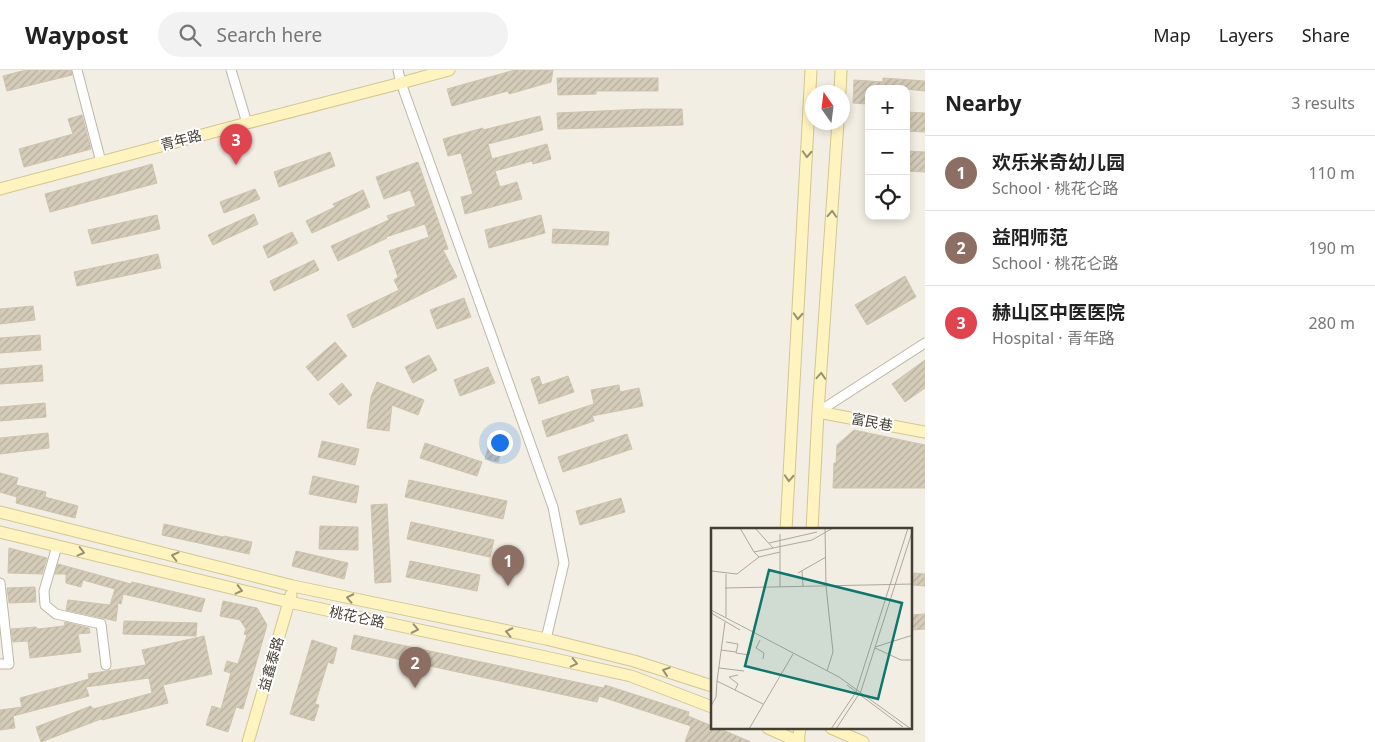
<!DOCTYPE html>
<html lang="en">
<head>
<meta charset="utf-8">
<style>
	:root { --surface:#fff; --page:#f2f2f2; --text:#222; --muted:#767676; --line:#e0e0e0; --accent:#ea580c }
	body { margin:0; font-family:"Noto Sans","Noto Sans SC",sans-serif; background:var(--page); color:var(--text) }
	.controls { position:absolute; right:15px; top:15px; display:grid; overflow:hidden; border-radius:10px; box-shadow:0 2px 8px #0003 }
	.controls button { width:45px; height:45px; display:grid; place-items:center; padding:0; border:0; border-bottom:1px solid var(--line); background:var(--surface); color:var(--text); font:25px sans-serif }
	.compass { position:absolute; left:805px; top:15px; width:45px; height:45px; border-radius:50%; background:var(--surface); box-shadow:0 2px 8px #0003; rotate:346deg }
	.you { position:absolute; left:499px; top:372px; width:18px; height:18px; margin:-12px; border:4px solid #fff; border-radius:50%; background:#1a73e8; box-shadow:0 0 0 8px #1a73e833 }
	.badge { display:grid; place-items:center; width:32px; height:32px; border-radius:50%; background:var(--accent); color:#fff; font-size:16px; font-weight:700 }
	.pin { position:absolute; translate:-50% -41px; filter:drop-shadow(0 1px 2px #0008) }
	.pin::after { content:''; position:absolute; top:26px; width:18px; height:15px; background:inherit; clip-path:polygon(0 0,100% 0,50% 100%) }
	.list { margin:0; padding:0; list-style:none }
	h2 { display:flex; justify-content:space-between; align-items:center; height:65px; margin:0; padding:0 20px; font-size:21px }
	h2 small { font-size:16px; font-weight:400; color:var(--muted) }
	.list li { display:grid; grid-template-columns:32px 1fr auto; gap:15px; align-items:center; box-sizing:border-box; height:75px; padding:0 20px; border-top:1px solid var(--line) }
	.list b { display:block; font-size:19px; white-space:nowrap }
	.list p { margin:0; font-size:16px; white-space:nowrap; color:var(--muted) }
	.list em { font-size:16px; font-style:normal; color:var(--muted) }
	.icon { flex:none; width:28px; height:28px; fill:none; stroke:currentColor; stroke-width:2; stroke-linecap:round; stroke-linejoin:round }
	.map { position:relative; flex:none; width:925px; height:672px; overflow:hidden }
	header { display:flex; align-items:center; gap:30px; box-sizing:border-box; height:70px; padding:0 25px; background:var(--surface); border-bottom:1px solid var(--line) }
	header strong { font-size:24px }
	nav { display:flex; gap:28px; margin-inline-start:auto; font-size:18px }
	.search { width:350px; height:45px; background:var(--page); display:flex; align-items:center; gap:12px; box-sizing:border-box; padding:0 18px; border-radius:28px; color:var(--muted); font-size:19px }
	main { display:flex }
	aside { flex:1; background:var(--surface) }
	.map>svg:first-child { display:block }
	.building { fill:url(#building-hatch); stroke:#cec3ac }
	.lines { fill:none; stroke-linecap:round; stroke-linejoin:round }
	.street-casing { stroke:#bdb7a6; stroke-width:11 }
	.secondary-casing { stroke:#d3c692; stroke-width:13 }
	.street { stroke:#fff; stroke-width:9 }
	.secondary { stroke:#fff4c0; stroke-width:11 }
	.oneway { stroke:#989072 }
	.labels { text-anchor:middle; stroke-width:4; stroke-linejoin:round; paint-order:stroke }
	.street-label { font-size:14px; fill:#443e33; stroke:#fff }
	.inset-road { fill:none; stroke:#aca89d; stroke-width:1 }
	.view { fill:#0f766e; fill-opacity:0.15; stroke:#0f766e; stroke-width:2.5 }
	.inset-edge { fill:none; stroke:#443e33; stroke-width:2.5 }
</style>
</head>
<body>
<header>
<strong>Waypost</strong>
<div class="search"><svg class="icon" aria-label="search" viewBox="0 0 24 24"><circle cx="10" cy="10" r="6"/><path d="M15 15l6 6"/></svg>Search here</div>
<nav><a>Map</a><a>Layers</a><a>Share</a></nav>
</header>
<main>
<div class="map">
<svg width="925" height="672" viewBox="0 0 925 672">
	<defs>
		<pattern id="building-hatch" width="6" height="6" patternUnits="userSpaceOnUse" patternTransform="scale(1.25)"><rect width="6" height="6" fill="#d4cbb8"/><path d="M-1 1l2-2M0 6l6-6M5 7l2-2" fill="none" stroke="#b7af9f"/></pattern>
	</defs>
	<rect width="100%" height="100%" fill="#f2eee3"/>
	<path class="building" d="M26,0H71L72,5L7,21L3,6Z
		M515,0H553L551,12L509,24L508,21L452,36L447,19Z
		M557,8H658V21H596V24L558,25Z
		M883,8L925,11V21L906,19H869L867,34L853,33L854,10L883,12Z
		M644,39H682L683,55L558,59L557,43Z
		M906,42L925,43V62L906,61Z
		M82,45L91,79L24,97L19,79L73,64L68,49Z
		M540,46L543,60L488,74L492,89L547,74L551,89L533,94L532,91L495,101L500,117L517,112L522,129L465,144L461,127L473,124L461,83L448,86L443,69L483,58V60Z
		M906,81L925,82V102L906,101Z
		M330,82L335,96L279,117L274,102Z
		M418,92L448,179L443,180L457,207L353,258L347,245L399,220L394,210L398,207L389,181L429,167L425,154L386,167L387,168L338,191L331,176L389,150L387,146L416,136L410,120L384,129L376,107Z
		M152,94L157,113L50,142L45,124Z
		M255,119L260,129L224,143L220,132Z
		M363,120L370,137L312,163L306,151L335,137L333,134Z
		M254,144L258,154L213,175L208,165Z
		M157,145L160,159L92,174L88,160Z
		M541,145L545,163L489,178L485,160Z
		M553,159L609,162L608,175L552,173Z
		M292,162L298,173L268,188L263,176Z
		M158,184L161,198L77,216L74,202Z
		M314,190L319,200L274,221L270,211Z
		M905,206L916,227L867,255L855,235Z
		M464,228L471,247L437,259L430,240Z
		M33,236L35,250L0,254V239Z
		M40,265L41,280L0,283V268Z
		M335,272L347,286L318,311L306,297Z
		M429,285L437,300L413,313L405,297Z
		M925,290V318L905,332L892,314Z
		M42,295L43,311L0,314V299Z
		M488,297L495,313L460,326L454,310Z
		M539,306L542,315L568,306L574,322L539,334L531,309Z
		M377,312L424,330L418,345L392,335L389,361L367,358L371,327Z
		M342,313L352,325L339,335L329,324Z
		M619,315L620,322L639,318L643,336L592,346L594,351L547,367L542,351L594,334L591,320Z
		M45,333L46,347L0,351V337Z
		M854,360L925,375V418H833L834,393H836L837,375Z
		M48,363L49,378L0,384V368Z
		M492,364L506,367L498,392L485,389Z
		M627,364L632,379L563,402L558,387Z
		M322,371L359,379L355,395L318,387Z
		M425,373L482,392L477,406L420,388Z
		M0,403L18,408L16,415L46,422L45,427L78,436L75,448L16,433L17,427L0,422Z
		M313,406L359,416L356,433L309,424Z
		M409,410L507,431L503,449L405,427Z
		M621,428L625,442L580,455L576,441Z
		M387,434L391,512L375,513L371,435Z
		M411,452L494,470L490,487L407,469Z
		M164,454L223,467L224,466L252,472L249,484L162,465Z
		M320,456L358,457V480L319,479Z
		M9,478L47,488L42,504L8,503Z
		M296,481L348,493L344,509L292,496Z
		M410,491L480,505L477,521L406,507Z
		M58,494L131,514L132,512L205,529L201,542L123,524L121,534L118,533L116,551L66,540L68,530L110,535L115,519L83,510L81,517L66,513V504H55Z
		M914,503L925,504V516L913,515Z
		M35,517L36,532L9,533L7,518Z
		M223,531L257,538L267,555L243,639L236,637L228,662L206,655L212,636L221,639L231,603L224,601L227,591L238,594L247,565L244,564L246,559L240,550L220,546Z
		M925,544V559L911,560V545Z
		M124,551L197,553L196,566L123,564Z
		M65,552L89,558L90,563L78,564L81,582L30,588L28,571L13,572L11,559L36,557L38,559L64,556Z
		M354,565L604,618L605,615L689,642L688,646L712,656V658H718L751,672H685L691,656L599,626L597,632L351,579Z
		M204,566L212,604L163,615L168,633L102,650L101,649L41,672L36,657L91,636L93,639L152,623L149,608L86,617L89,626L13,646L15,658L0,660V640L22,637L20,628L89,609L88,604L146,595L142,580Z
		M312,570L337,578L333,594L328,592L315,634L319,635L314,651L290,644Z"/>
	<g class="lines">
		<defs>
			<path id="street" d="M77,0L101,92
				M231,0L247,53
				M398,0L401,13L553,437L564,493L546,569
				M818,342L925,273
				M57,476L44,521L45,535L56,544L101,554L106,595
				M0,513L9,594H0"/>
			<path id="secondary" d="M840,22L841,0
				M0,119L247,53L401,13L449,0
				M818,342L925,362
				M0,442L293,516L546,569L634,591L712,616
				M786,460L811,0
				M812,460L818,342L838,52
				M0,462L289,532L541,586L631,606L712,637
				M768,658L799,672
				M831,658L863,672
				M248,672L291,525
				M798,672L800,658"/>
		</defs>
		<use href="#street" class="street-casing"/>
		<use href="#secondary" class="secondary-casing"/>
		<use href="#street" class="street"/>
		<use href="#secondary" class="secondary"/>
	</g>
	<defs><path id="oneway-chevron" d="M-2-3.5L2.5 0L-2 3.5" fill="none" stroke-width="1.6" stroke-linecap="round" stroke-linejoin="round" transform="scale(1.25)"/></defs>
	<g class="oneway">
		<use href="#oneway-chevron" transform="translate(807 84) rotate(93)"/>
		<use href="#oneway-chevron" transform="translate(832 144) rotate(-86)"/>
		<use href="#oneway-chevron" transform="translate(798 246) rotate(93)"/>
		<use href="#oneway-chevron" transform="translate(821 306) rotate(-86)"/>
		<use href="#oneway-chevron" transform="translate(789 408) rotate(93)"/>
		<use href="#oneway-chevron" transform="translate(81 482) rotate(14)"/>
		<use href="#oneway-chevron" transform="translate(175 486) rotate(-166)"/>
		<use href="#oneway-chevron" transform="translate(239 520) rotate(14)"/>
		<use href="#oneway-chevron" transform="translate(350 528) rotate(-168)"/>
		<use href="#oneway-chevron" transform="translate(415 559) rotate(12)"/>
		<use href="#oneway-chevron" transform="translate(509 562) rotate(-168)"/>
		<use href="#oneway-chevron" transform="translate(574 593) rotate(13)"/>
		<use href="#oneway-chevron" transform="translate(666 601) rotate(-162)"/>
	</g>
	<g class="labels">
		<g class="street-label">
			<text transform="translate(181 70) rotate(-15)" y="5">青年路</text>
			<text transform="translate(872 352) rotate(11)" y="5">富民巷</text>
			<text transform="translate(357 547) rotate(12)" y="5">桃花仑路</text>
			<text transform="translate(271 594) rotate(-74)" y="5">益鑫泰路</text>
		</g>
	</g>
	<g transform="translate(711 458)">
		<rect width="201" height="201" fill="#f2eee3"/>
		<path class="inset-road" d="M29,0L43,24M44,0L62,20L101,12L122,0M114,0L115,58L122,124L116,143M69,6V59M58,15L106,4M48,29L43,24L62,20M0,43L26,46L48,29L69,24M91,43L92,58M87,45L115,29M14,60L202,56M0,82L128,149L200,201M0,85L29,102M15,89V46M14,94L6,153L52,176M49,112L45,120L53,125L52,131M15,114L27,116L25,125L38,127L42,108M164,119L202,107M164,120L190,132H202M10,122L25,124M8,140L33,143M136,157L192,199M24,162L27,156L18,149L27,147M0,178L5,169L6,153M38,201L82,126M120,201L145,164L197,0M125,201L150,163L202,1"/>
		<path class="view" d="M58,42L191,75L167,171L34,138Z"/>
		<rect width="201" height="201" class="inset-edge"/>
	</g>
</svg>
<div class="controls">
<button>+</button>
<button>−</button>
<button><svg class="icon" aria-label="locate" viewBox="0 0 24 24"><circle cx="12" cy="12" r="6"/><path d="M12 2v4M12 18v4M2 12h4M18 12h4"/></svg></button>
</div>
<svg class="compass" viewBox="-18 -18 36 36"><path d="M0-13l5 13h-10z" fill="#e53935"/><path d="M0 13l5-13h-10z" fill="#767676"/></svg>
<div class="you"></div>
<div class="pin badge" style="left:508px;top:516px;background:#8d6e63">1</div>
<div class="pin badge" style="left:415px;top:618px;background:#8d6e63">2</div>
<div class="pin badge" style="left:236px;top:95px;background:#e0444e">3</div>
</div>
<aside>
<h2>Nearby<small>3 results</small></h2>
<ul class="list">
<li><span class="badge" style="background:#8d6e63">1</span><div><b>欢乐米奇幼儿园</b><p>School · 桃花仑路</p></div><em>110 m</em></li>
<li><span class="badge" style="background:#8d6e63">2</span><div><b>益阳师范</b><p>School · 桃花仑路</p></div><em>190 m</em></li>
<li><span class="badge" style="background:#e0444e">3</span><div><b>赫山区中医医院</b><p>Hospital · 青年路</p></div><em>280 m</em></li>
</ul>
</aside>
</main>
</body>
</html>
